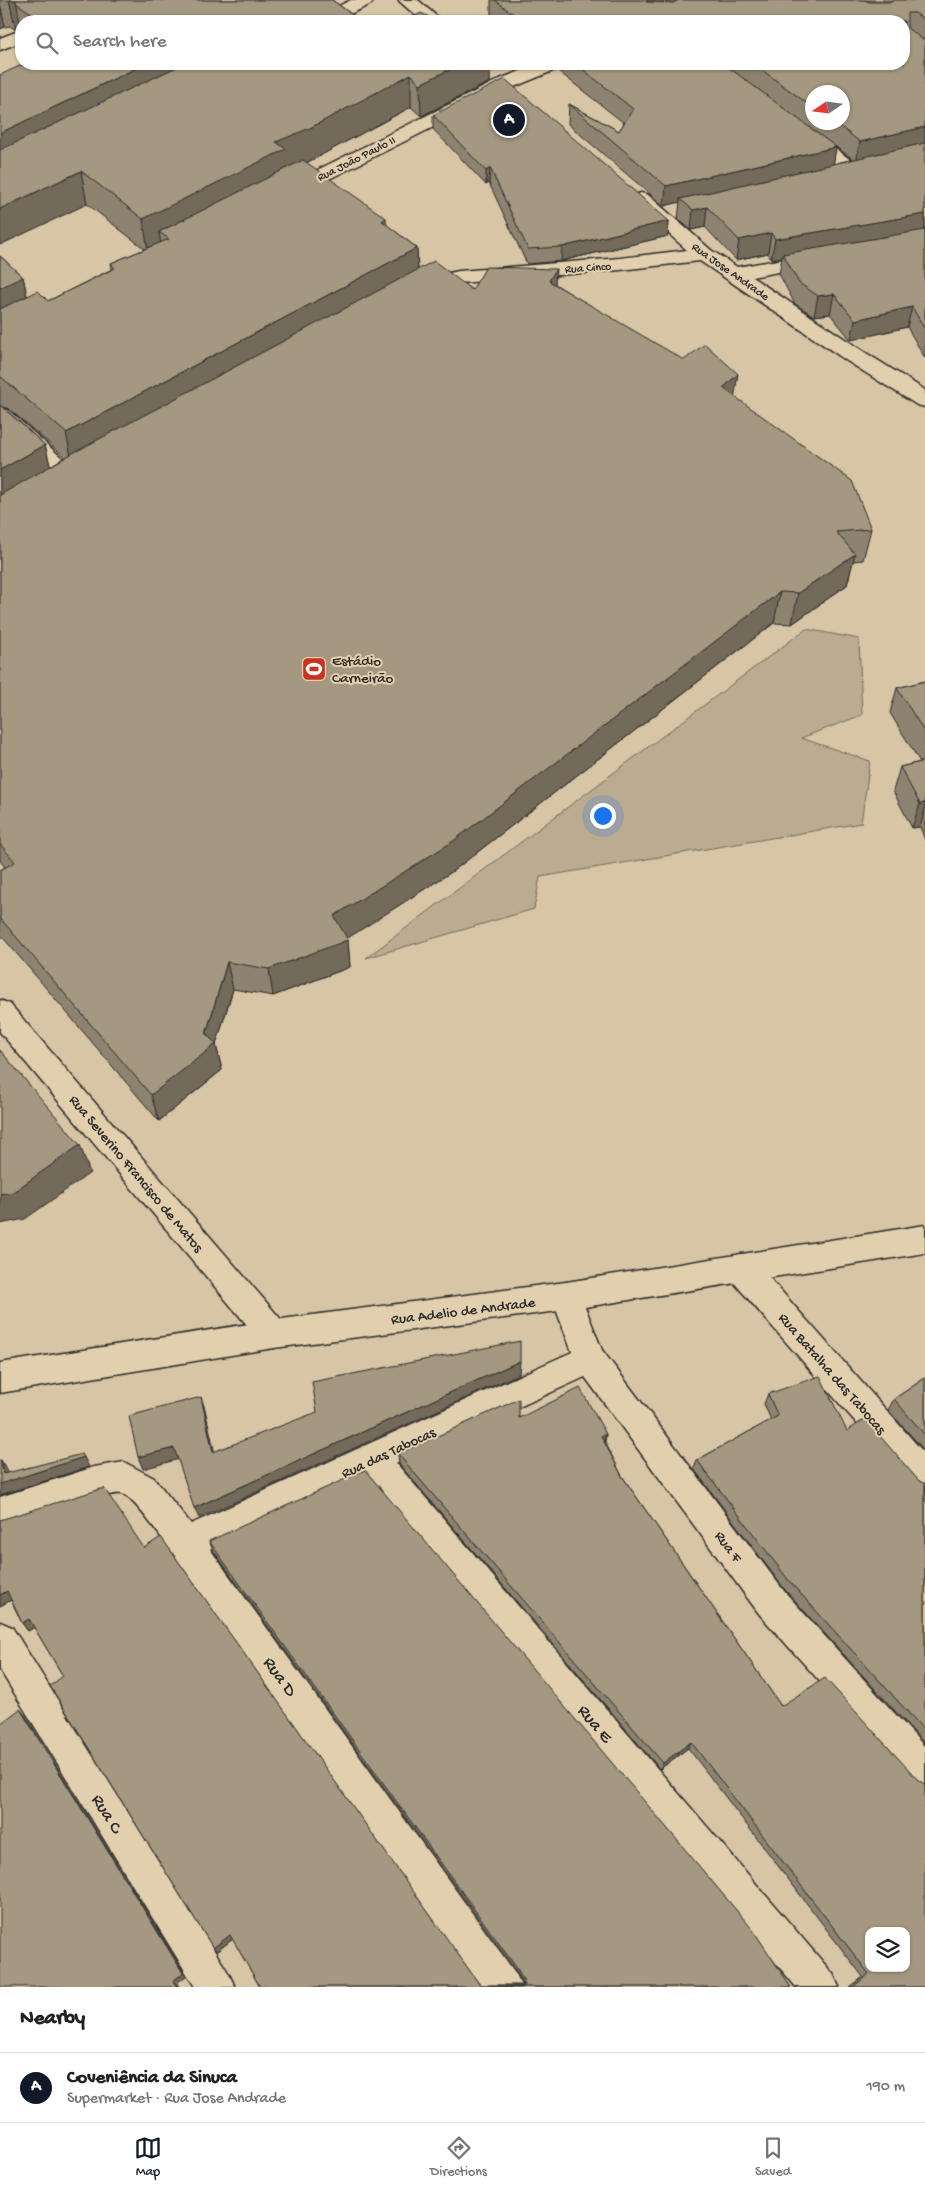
<!DOCTYPE html>
<html lang="en">
<head>
<meta charset="utf-8">
<style>
	:root { --surface:#fff; --page:#f2f2f2; --text:#202124; --muted:#757577; --line:#e0e0e0; --accent:#111827 }
	body { margin:0; font-family:"Gochi Hand",sans-serif; background:var(--page); color:var(--text) }
	.controls { position:absolute; right:15px; bottom:15px; display:grid; overflow:hidden; border-radius:10px; box-shadow:0 1px 4px #0004 }
	.controls button { width:45px; height:45px; display:grid; place-items:center; padding:0; border:0; border-bottom:1px solid var(--line); background:var(--surface); color:var(--text); font:25px sans-serif }
	.compass { position:absolute; left:805px; top:85px; width:45px; height:45px; border-radius:50%; background:var(--surface); box-shadow:0 1px 4px #0004; rotate:257deg }
	.you { position:absolute; left:602px; top:815px; width:18px; height:18px; margin:-12px; border:4px solid #fff; border-radius:50%; background:#1a73e8; box-shadow:0 0 0 8px #1a73e833 }
	.badge { display:grid; place-items:center; width:32px; height:32px; border-radius:50%; background:var(--accent); color:#fff; font-size:16px; font-weight:700 }
	.pin { position:absolute; translate:-50% -50%; border:2px solid #fff; box-shadow:0 1px 5px #0006 }
	.list { margin:0; padding:0; list-style:none }
	h2 { display:flex; justify-content:space-between; align-items:center; height:65px; margin:0; padding:0 20px; font-size:21px }
	h2 small { font-size:16px; font-weight:400; color:var(--muted) }
	.list li { display:grid; grid-template-columns:32px 1fr auto; gap:15px; align-items:center; box-sizing:border-box; height:70px; padding:0 20px; border-top:1px solid var(--line) }
	.list b { display:block; font-size:19px; white-space:nowrap }
	.list p { margin:0; font-size:16px; white-space:nowrap; color:var(--muted) }
	.list em { font-size:16px; font-style:normal; color:var(--muted) }
	.icon { flex:none; width:28px; height:28px; fill:none; stroke:currentColor; stroke-width:2; stroke-linecap:round; stroke-linejoin:round }
	.map { position:relative; flex:none; width:925px; height:1987px; overflow:hidden }
	.search { position:absolute; background:var(--surface); box-shadow:0 1px 4px #0004; left:15px; right:15px; top:15px; height:55px; display:flex; align-items:center; gap:12px; box-sizing:border-box; padding:0 18px; border-radius:20px; color:var(--muted); font-size:19px }
	.sheet { height:135px; background:var(--surface) }
	nav { display:flex; justify-content:space-around; align-items:center; box-sizing:border-box; height:70px; border-top:1px solid var(--line); background:var(--surface); font-size:14px; color:var(--muted) }
	nav a { display:grid; justify-items:center; gap:2px }
	nav .on { color:var(--accent) }
	.map>svg:first-child { display:block }
	.green { fill:#baab91; stroke:#726b5e }
	.lines { fill:none; stroke-linecap:round; stroke-linejoin:round }
	.minor-casing { stroke:#2b2b2b; stroke-width:3 }
	.primary-casing { stroke:#2b2b2b; stroke-width:3 }
	.minor { fill:#e2cfad; fill-rule:evenodd }
	.primary { fill:#e2cfad; fill-rule:evenodd }
	.wall { fill:#8d836f; stroke:#2b2b2b; fill-rule:evenodd }
	.shaded-wall { fill:#736a5a; stroke:#2b2b2b }
	.building { fill:#a49881; stroke:#2b2b2b; fill-rule:evenodd }
	.labels { text-anchor:middle; stroke-width:4; stroke-linejoin:round; paint-order:stroke }
	.far-street-label { font-size:12px; fill:#2b2b2b; stroke:#e2cfad }
	.poi-label { font-size:15px; fill:#2b2b2b; stroke:#e2cfad; text-anchor:start }
	.street-label { font-size:15px; fill:#2b2b2b; stroke:#e2cfad }
	.near-street-label { font-size:18px; fill:#2b2b2b; stroke:#e2cfad }
</style>
</head>
<body>
<div class="map">
<svg width="925" height="1987" viewBox="0 0 925 1987">
	<rect width="100%" height="100%" fill="#d7c5a5"/>
	<filter id="ink" filterUnits="userSpaceOnUse"><feTurbulence type="fractalNoise" baseFrequency=".02" numOctaves="2"/><feDisplacementMap in="SourceGraphic" scale="10" xChannelSelector="R" yChannelSelector="G"/><feConvolveMatrix kernelMatrix="1 2 1 2 8 2 1 2 1" color-interpolation-filters="sRGB"/></filter>
	<g filter="url(#ink)">
		<path class="green" d="M806,629L859,639L862,715L801,738L870,761L861,823L540,877L534,909L366,958Z"/>
		<g class="lines">
			<defs>
				<path id="minor" d="M351,0H374L371,4L336,21H313L316,17Z
					M398,0H418L442,21H422Z
					M21,30V42L0,50V38Z
					M538,64H562L560,68L514,87L297,195L290,197L283,195L280,191L283,187L500,79Z
					M805,129L812,131L860,167L863,171L860,175L853,177L846,175L798,139L795,135L798,131Z
					M641,193L648,195L711,250L737,267L819,253L826,255L829,259L826,263L752,277L863,351L925,390V407L917,405L847,361L700,261L620,270L459,283L421,297L414,295L411,290C419,277 445,274 459,271L620,258L687,250L634,203L631,199L634,195Z
					M0,408L8,410L79,473L82,478L79,483L71,486L63,483L0,427Z
					M0,1000L10,1004L285,1324L289,1334L285,1344L274,1348L263,1344L0,1032Z
					M741,1254L752,1258L925,1454V1494L914,1489L730,1278L726,1268L730,1258Z
					M566,1282L577,1286L602,1350L784,1591L925,1747V1791L913,1785L760,1615L585,1377L396,1463L833,1974L839,1987H796L367,1477L210,1549L516,1974L522,1987H481L174,1555C165,1543 134,1497 122,1494C105,1491 21,1522 0,1529V1497L94,1467L124,1462L154,1478L191,1524L572,1352L551,1296L555,1286Z
					M0,1622L12,1627L229,1974L235,1987H195L0,1670Z"/>
				<path id="primary" d="M925,1225V1253L566,1310L274,1348L0,1393V1363L274,1320L566,1282Z"/>
			</defs>
			<use href="#minor" class="minor-casing"/>
			<use href="#primary" class="primary-casing"/>
			<use href="#minor" class="minor"/>
			<use href="#primary" class="primary"/>
		</g>
		<path class="wall" d="M0,0H332L361,21H21V29L16,30L10,26L5,27L0,29Z
			M491,0H925V358L907,327L851,340L830,314L814,316L795,304L779,274L782,257L771,259L768,253L736,260L705,227L691,230L678,219L680,202L664,206L568,124L569,104L619,131L624,123L558,71V64H904V21H496L491,17ZM812,92L842,122H812ZM836,147L853,159L833,164Z
			M490,64V82L421,116L411,107L306,163L417,248L418,270L472,290L555,284L734,397L871,529L863,560L853,561L847,585L792,624L774,623L453,871L347,938L348,940L350,967L273,996L233,989L216,1045L222,1070L159,1121L0,934V870L5,867L0,861V256L23,277L27,296L48,301L112,269L111,263L145,249L87,204L0,75ZM3,407L9,409L65,457L50,466L45,445Z
			M433,115L669,221L668,236L561,261L527,264L489,183L486,185L433,129Z
			M925,681V840L920,827L912,828L893,791L900,767L920,762L890,713L897,688Z
			M925,1378V1451L888,1410L894,1399Z
			M768,1394L847,1431L919,1481L925,1484V1744L785,1590L694,1469L697,1460L771,1420L764,1404Z
			M519,1418L606,1434L605,1442L622,1476L781,1706L918,1780L925,1987H850L863,1977L688,1748L660,1769L399,1464L398,1454Z
			M0,1520L144,1548L480,1985H523L518,1973L213,1550L209,1541L791,1987H260L233,1939L217,1951L63,1676L34,1627L28,1631L22,1623L11,1600L0,1606Z"/>
		<path class="shaded-wall" d="M9,0H16L21,29L16,30Z
			M648,0H685L648,15L646,2Z
			M0,3L5,27L0,29Z
			M145,64H217L0,169V133Z
			M461,64H490V82L421,116L420,84Z
			M411,74V107L312,160L288,170L159,232L161,245L148,251L143,219L276,142Z
			M925,127V144L856,162L860,142Z
			M836,147L833,167L680,199V202L664,206L666,186Z
			M490,168L489,183L486,185V171Z
			M81,171L87,204L0,245V209Z
			M707,207L705,227L691,230L693,210Z
			M925,214V234L783,254L782,257L771,259L775,239Z
			M386,218L388,250L382,221Z
			M669,221L668,236L561,261L562,247Z
			M771,233L768,253L736,260L739,240Z
			M417,248L418,281L73,465L66,433Z
			M556,269L554,301L549,281Z
			M23,277L30,310L0,325V288Z
			M834,294L830,314L814,316L818,296Z
			M912,307L907,327L851,340L855,320Z
			M738,374L733,406L723,388Z
			M45,445L53,477L0,507V470Z
			M855,554L847,585L792,624L798,593Z
			M780,592L774,623L453,871L340,943L348,940L350,967L273,996L269,969L334,916Z
			M925,803V810L920,827L912,828L920,804Z
			M227,962L233,989L216,1045L222,1070L159,1121L151,1095L206,1034Z
			M80,1145L90,1173L25,1219L0,1224V1194Z
			M520,1361L519,1374L199,1518L194,1508Z
			M201,1397L205,1409L217,1463L213,1452Z
			M606,1434L604,1443L601,1436Z
			M174,1448L179,1459L143,1469L138,1457Z
			M84,1457L89,1467L0,1495V1484L3,1474L1,1460L7,1470L9,1481Z
			M7,1591L13,1599L0,1606V1595Z
			M29,1619L35,1627L28,1631L22,1623Z
			M20,1709L25,1715L186,1976L177,1983L179,1987H177Z
			M691,1742L688,1748L660,1769L663,1763Z
			M230,1935L234,1938L217,1951L213,1948Z"/>
		<path class="building" d="M16,0H332L361,21H43L16,3Z
			M495,0H648L646,2L673,3L679,0H865L869,2H892V0H925V20L915,13H907V28L922,39L925,40V127L860,142L834,122H842V92H812V107L754,64H904V21H522Z
			M421,13L437,21H406Z
			M24,64H145L0,133V75Z
			M183,64H461L420,84L411,74L310,128L276,142L286,149L143,219L81,171L0,209V150Z
			M576,64H724L836,147L666,186L569,104L619,131L633,109Z
			M505,79L669,221L562,247L528,249L490,168L486,171L433,115Z
			M925,143V214L775,239L771,233L739,240L707,207L693,210L680,199Z
			M303,160L386,218L382,221L417,248L66,433L0,376V309L38,291L48,301L115,268L111,263L169,239L159,232Z
			M925,230V329L912,307L855,320L834,294L818,296L799,283L783,254Z
			M0,256L23,277L0,288Z
			M434,261L472,290L486,267L556,269L549,281L684,360L705,344L738,374L723,388L852,481L871,529L836,532L855,554L798,593L780,592L452,842L334,916L348,940L269,969L227,962L206,1034L216,1044L151,1095L0,918V870L15,862L0,844V495L73,453Z
			M0,405L45,445L0,470Z
			M925,681V733L897,688Z
			M925,761V803L920,804L900,767Z
			M0,1050L80,1145L13,1192L0,1194Z
			M520,1341V1361L194,1508L174,1448L138,1457L129,1416L201,1397L213,1452L317,1412L312,1382Z
			M820,1376L847,1431L865,1419L919,1481L925,1484V1731L790,1582L697,1460L778,1416L768,1394Z
			M925,1378V1435L894,1399Z
			M580,1388L606,1434L601,1436L622,1476L781,1706L825,1678L918,1780L925,1784V1987H853L869,1974L691,1742L663,1763L398,1454L519,1399V1418ZM869,1931H906V1968H869Z
			M82,1454L84,1457L0,1484V1460H1L3,1474Z
			M365,1470L753,1930L791,1987H260L230,1935L213,1948L50,1686L63,1676L29,1619L22,1623L7,1591L0,1595V1520L104,1488L144,1548L161,1537L480,1985L523,1986L525,1983L518,1970L209,1541Z
			M20,1709L183,1973L173,1981L177,1987H0V1724Z"/>
	</g>
	<defs>
		<symbol id="stadium-square" viewBox="-11 -11 22 22"><rect x="-9" y="-9" width="18" height="18" rx="4" fill="#c8321e" stroke="#e2cfad"/><path d="M0-5a6.5 5 0 1 0 0 10a6.5 5 0 1 0 0-10ZM-3.5-1.8h7v3.6h-7Z" fill="#fff"/></symbol>
	</defs>
	<g fill-rule="evenodd">
		<use href="#stadium-square" x="300" y="655" width="28" height="28"/>
	</g>
	<g class="labels">
		<g class="far-street-label">
			<text transform="translate(356 158) rotate(-27)" y="4">Rua João Paulo II</text>
			<text transform="translate(588 267) rotate(-4)" y="4">Rua Cinco</text>
			<text transform="translate(731 271) rotate(35)" y="4">Rua Jose Andrade</text>
		</g>
		<g class="poi-label">
			<text x="332" y="665">Estádio<tspan x="332" dy="17">Carneirão</tspan></text>
		</g>
		<g class="street-label">
			<text transform="translate(137 1173) rotate(50)" y="5">Rua Severino Francisco de Matos</text>
			<text transform="translate(463 1310) rotate(-7)" y="5">Rua Adelio de Andrade</text>
			<text transform="translate(833 1373) rotate(49)" y="5">Rua Batalha das Tabocas</text>
			<text transform="translate(388 1452) rotate(-25)" y="5">Rua das Tabocas</text>
			<text transform="translate(729 1546) rotate(53)" y="5">Rua F</text>
		</g>
		<g class="near-street-label">
			<text transform="translate(281 1676) rotate(54)" y="6">Rua D</text>
			<text transform="translate(596 1723) rotate(50)" y="6">Rua E</text>
			<text transform="translate(108 1813) rotate(58)" y="6">Rua C</text>
		</g>
	</g>
</svg>
<div class="controls">
<button><svg class="icon" aria-label="layers" viewBox="0 0 24 24"><path d="M12 4l9 5-9 5-9-5zM3 14l9 5 9-5"/></svg></button>
</div>
<svg class="compass" viewBox="-18 -18 36 36"><path d="M0-13l5 13h-10z" fill="#e53935"/><path d="M0 13l5-13h-10z" fill="#757577"/></svg>
<div class="you"></div>
<div class="pin badge" style="left:509px;top:120px">A</div>
<div class="search"><svg class="icon" aria-label="search" viewBox="0 0 24 24"><circle cx="10" cy="10" r="6"/><path d="M15 15l6 6"/></svg>Search here</div>
</div>
<section class="sheet">
<h2>Nearby<small></small></h2>
<ul class="list">
<li><span class="badge">A</span><div><b>Coveniência da Sinuca</b><p>Supermarket · Rua Jose Andrade</p></div><em>190 m</em></li>
</ul>
</section>
<nav>
<a class="on"><svg class="icon" aria-label="map" viewBox="0 0 24 24"><path d="M3 6l6-2 6 2 6-2v14l-6 2-6-2-6 2zM9 4v14M15 6v14"/></svg>Map</a>
<a><svg class="icon" aria-label="directions" viewBox="0 0 24 24"><path d="M12 3l9 9-9 9-9-9zM9 14v-3h6M13 9l2 2-2 2"/></svg>Directions</a>
<a><svg class="icon" aria-label="saved" viewBox="0 0 24 24"><path d="M7 4h10v16l-5-4-5 4z"/></svg>Saved</a>
</nav>
</body>
</html>
